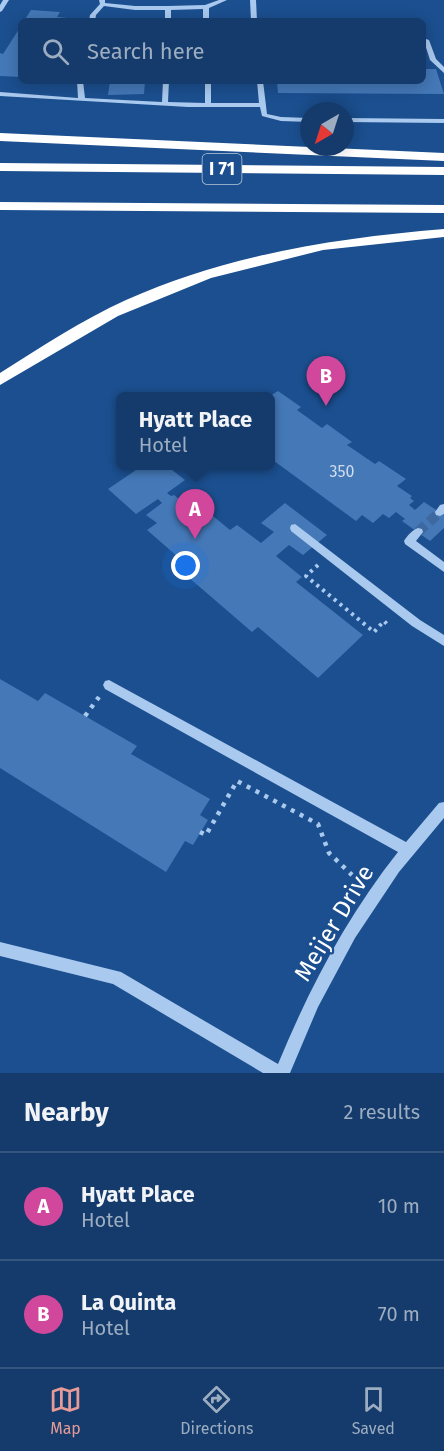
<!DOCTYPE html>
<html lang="en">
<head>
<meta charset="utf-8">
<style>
	:root { --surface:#143b6b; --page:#1d4271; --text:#f1f3f6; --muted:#9dadc1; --line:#33557e; --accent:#e69b98 }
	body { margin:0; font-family:"Fira Sans",sans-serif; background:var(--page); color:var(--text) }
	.compass { position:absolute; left:300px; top:102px; width:54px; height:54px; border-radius:50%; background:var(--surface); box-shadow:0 3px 15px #0003; rotate:219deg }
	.you { position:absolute; left:186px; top:566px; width:21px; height:21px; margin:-15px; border:4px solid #fff; border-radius:50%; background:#1a73e8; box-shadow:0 0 0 9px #1a73e833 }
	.badge { display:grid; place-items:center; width:39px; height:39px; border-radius:50%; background:var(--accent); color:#fff; font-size:20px; font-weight:700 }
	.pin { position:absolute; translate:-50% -50px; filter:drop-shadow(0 2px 3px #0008) }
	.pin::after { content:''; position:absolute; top:32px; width:21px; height:18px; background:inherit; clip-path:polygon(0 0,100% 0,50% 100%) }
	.popup { position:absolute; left:116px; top:392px; width:159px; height:78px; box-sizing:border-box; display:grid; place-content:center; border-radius:9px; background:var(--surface); filter:drop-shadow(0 2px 4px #0005); font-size:20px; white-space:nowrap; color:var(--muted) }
	.popup b { font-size:22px; color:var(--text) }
	.popup::after { content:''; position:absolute; left:50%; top:100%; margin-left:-12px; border:12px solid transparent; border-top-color:var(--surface) }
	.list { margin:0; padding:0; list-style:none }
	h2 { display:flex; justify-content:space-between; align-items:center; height:78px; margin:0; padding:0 24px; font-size:26px }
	h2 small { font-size:20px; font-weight:400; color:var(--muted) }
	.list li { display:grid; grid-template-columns:39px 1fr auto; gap:18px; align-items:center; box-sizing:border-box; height:108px; padding:0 24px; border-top:2px solid var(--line) }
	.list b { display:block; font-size:22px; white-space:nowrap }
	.list p { margin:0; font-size:20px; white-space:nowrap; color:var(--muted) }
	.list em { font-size:20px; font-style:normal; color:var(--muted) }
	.icon { flex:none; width:33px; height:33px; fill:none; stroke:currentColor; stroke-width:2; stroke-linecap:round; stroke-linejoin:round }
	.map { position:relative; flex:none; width:444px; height:1073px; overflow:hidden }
	.search { position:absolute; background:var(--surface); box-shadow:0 3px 15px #0003; left:18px; right:18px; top:18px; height:66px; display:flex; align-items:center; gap:15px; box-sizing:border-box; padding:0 21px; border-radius:9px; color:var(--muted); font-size:22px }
	.sheet { height:294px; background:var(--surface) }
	nav { display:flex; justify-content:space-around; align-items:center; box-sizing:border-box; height:84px; border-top:2px solid var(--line); background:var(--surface); font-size:16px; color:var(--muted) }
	nav a { display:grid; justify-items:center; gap:3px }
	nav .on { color:var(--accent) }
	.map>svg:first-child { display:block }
	.building { fill:#4478b7 }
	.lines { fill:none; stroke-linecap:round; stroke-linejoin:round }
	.minor-tunnel { stroke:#3d69a0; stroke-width:10; stroke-dasharray:10 5; stroke-linecap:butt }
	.path-far1 { stroke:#a9c9ee; stroke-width:4; stroke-dasharray:3 4.5; stroke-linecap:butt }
	.path { stroke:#a9c9ee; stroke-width:4.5; stroke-dasharray:4 6; stroke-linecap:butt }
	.minor { fill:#a9c9ee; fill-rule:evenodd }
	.highway { fill:#fff; fill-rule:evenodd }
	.labels { text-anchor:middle; stroke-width:4.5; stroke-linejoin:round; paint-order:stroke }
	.number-label { font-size:16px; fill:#d0dded }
	.shield { fill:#1b4f8f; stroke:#bbcadd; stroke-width:1.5 }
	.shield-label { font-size:18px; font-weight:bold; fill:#fff }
	.near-street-label { font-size:24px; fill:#fff; stroke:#1b4f8f }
</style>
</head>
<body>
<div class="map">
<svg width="444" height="1073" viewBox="0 0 444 1073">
	<rect width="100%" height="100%" fill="#1b4f8f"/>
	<path class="building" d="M31,10L60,12L57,17L67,18L66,21H24Z
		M21,26V77L0,76V53L3,54Z
		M423,69H436L444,94L278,93L277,81H423Z
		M110,81H145L144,94L108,95Z
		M278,391L301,407L297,410L322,428L327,424L352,442L347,445L375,464L379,461L406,479L397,486L412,496L410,498L414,501L409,505L415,510L424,502L444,515V528L430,541L402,521L405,519L396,512L389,518L383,514L373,523L362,515L356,521L270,458V396Z
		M142,466H167L185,480L167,493L171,496L174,495L184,503L191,498L230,530L237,525L261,543L274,532L261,523L285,503L327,535L303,555L289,545L276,556L302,577L296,582L363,635L318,678L258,627L252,632L187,576L194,571L147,530L157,523L146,515L162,503L158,499L136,514L108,489Z
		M0,679L38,701L45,693L85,716L137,746L131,754L210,799L200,815L208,820L193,845L185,841L166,872L0,768Z"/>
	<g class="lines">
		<path class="minor-tunnel" d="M418,532L440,512"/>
		<path class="path-far1" d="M318,565L306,576L374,632L384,621L387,624"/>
		<path class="path" d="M85,716L99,697
			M200,832L206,835L237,781L318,824L329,853L352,875"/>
		<path class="minor" d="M3,0H9L2,11L0,12V5Z
			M99,0H105V3L135,6H168L205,5L219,0H227L209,8V21H203V9L171,10V21H165V10H135L104,6L96,15L95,21H89L90,15L100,4Z
			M250,0H256L257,21H251Z
			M423,38L429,40L436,59L444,67V73L430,60Z
			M77,81H83L85,98L162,102L163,81H169L168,102L205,103V81H211V103H259L257,81H263L267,114L281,117L309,118V122L281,121L262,116L260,107H188L0,96V92L78,98Z
			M345,118L444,119V123L345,122Z
			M444,504V514L440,516L436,515L435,512L440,505Z
			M295,524L420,620L444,635V646L412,626L291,531L290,528L291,525Z
			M418,528L422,529L423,532L416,541L444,562V572L405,544L404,541C407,536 412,530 418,528Z
			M109,680L406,842L439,803L444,802V818L399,872L355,938L318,1007L290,1073H263L113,984L0,956V942L121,972L278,1064C309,989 347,916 398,852L105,689L103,685L105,681Z"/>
		<path class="highway" d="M0,133L444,153V161L0,141Z
			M0,163L444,167V175L0,171Z
			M0,202L444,205V213L0,210Z
			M444,229V237L323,250L211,278L118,316L0,385V373C41,347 82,320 126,300C227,255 335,238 444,229Z"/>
	</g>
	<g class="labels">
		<g class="number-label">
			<text x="342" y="477">350</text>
		</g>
		<rect class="shield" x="202.5" y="154" width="39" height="30" rx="4.5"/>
		<g class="shield-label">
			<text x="222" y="175">I 71</text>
		</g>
		<g class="near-street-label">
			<text transform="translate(334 923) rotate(-59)" y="8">Meijer Drive</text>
		</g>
	</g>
</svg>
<svg class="compass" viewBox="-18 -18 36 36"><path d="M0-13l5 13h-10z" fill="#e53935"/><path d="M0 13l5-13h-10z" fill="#9dadc1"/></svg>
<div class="you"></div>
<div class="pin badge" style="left:195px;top:539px;background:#d1479c">A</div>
<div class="popup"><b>Hyatt Place</b>Hotel</div>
<div class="pin badge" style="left:326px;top:406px;background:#d1479c">B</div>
<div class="search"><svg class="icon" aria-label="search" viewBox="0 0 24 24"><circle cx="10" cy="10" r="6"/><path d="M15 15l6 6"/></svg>Search here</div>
</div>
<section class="sheet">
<h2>Nearby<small>2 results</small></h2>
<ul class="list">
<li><span class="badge" style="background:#d1479c">A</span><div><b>Hyatt Place</b><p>Hotel</p></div><em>10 m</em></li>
<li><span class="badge" style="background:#d1479c">B</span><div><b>La Quinta</b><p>Hotel</p></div><em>70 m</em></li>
</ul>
</section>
<nav>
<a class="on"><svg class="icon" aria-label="map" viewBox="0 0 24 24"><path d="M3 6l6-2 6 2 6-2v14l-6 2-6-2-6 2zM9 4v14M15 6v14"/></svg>Map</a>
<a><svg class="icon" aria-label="directions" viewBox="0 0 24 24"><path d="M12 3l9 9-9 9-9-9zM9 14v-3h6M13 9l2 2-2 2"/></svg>Directions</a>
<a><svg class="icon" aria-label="saved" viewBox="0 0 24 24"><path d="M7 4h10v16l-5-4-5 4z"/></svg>Saved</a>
</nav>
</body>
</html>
